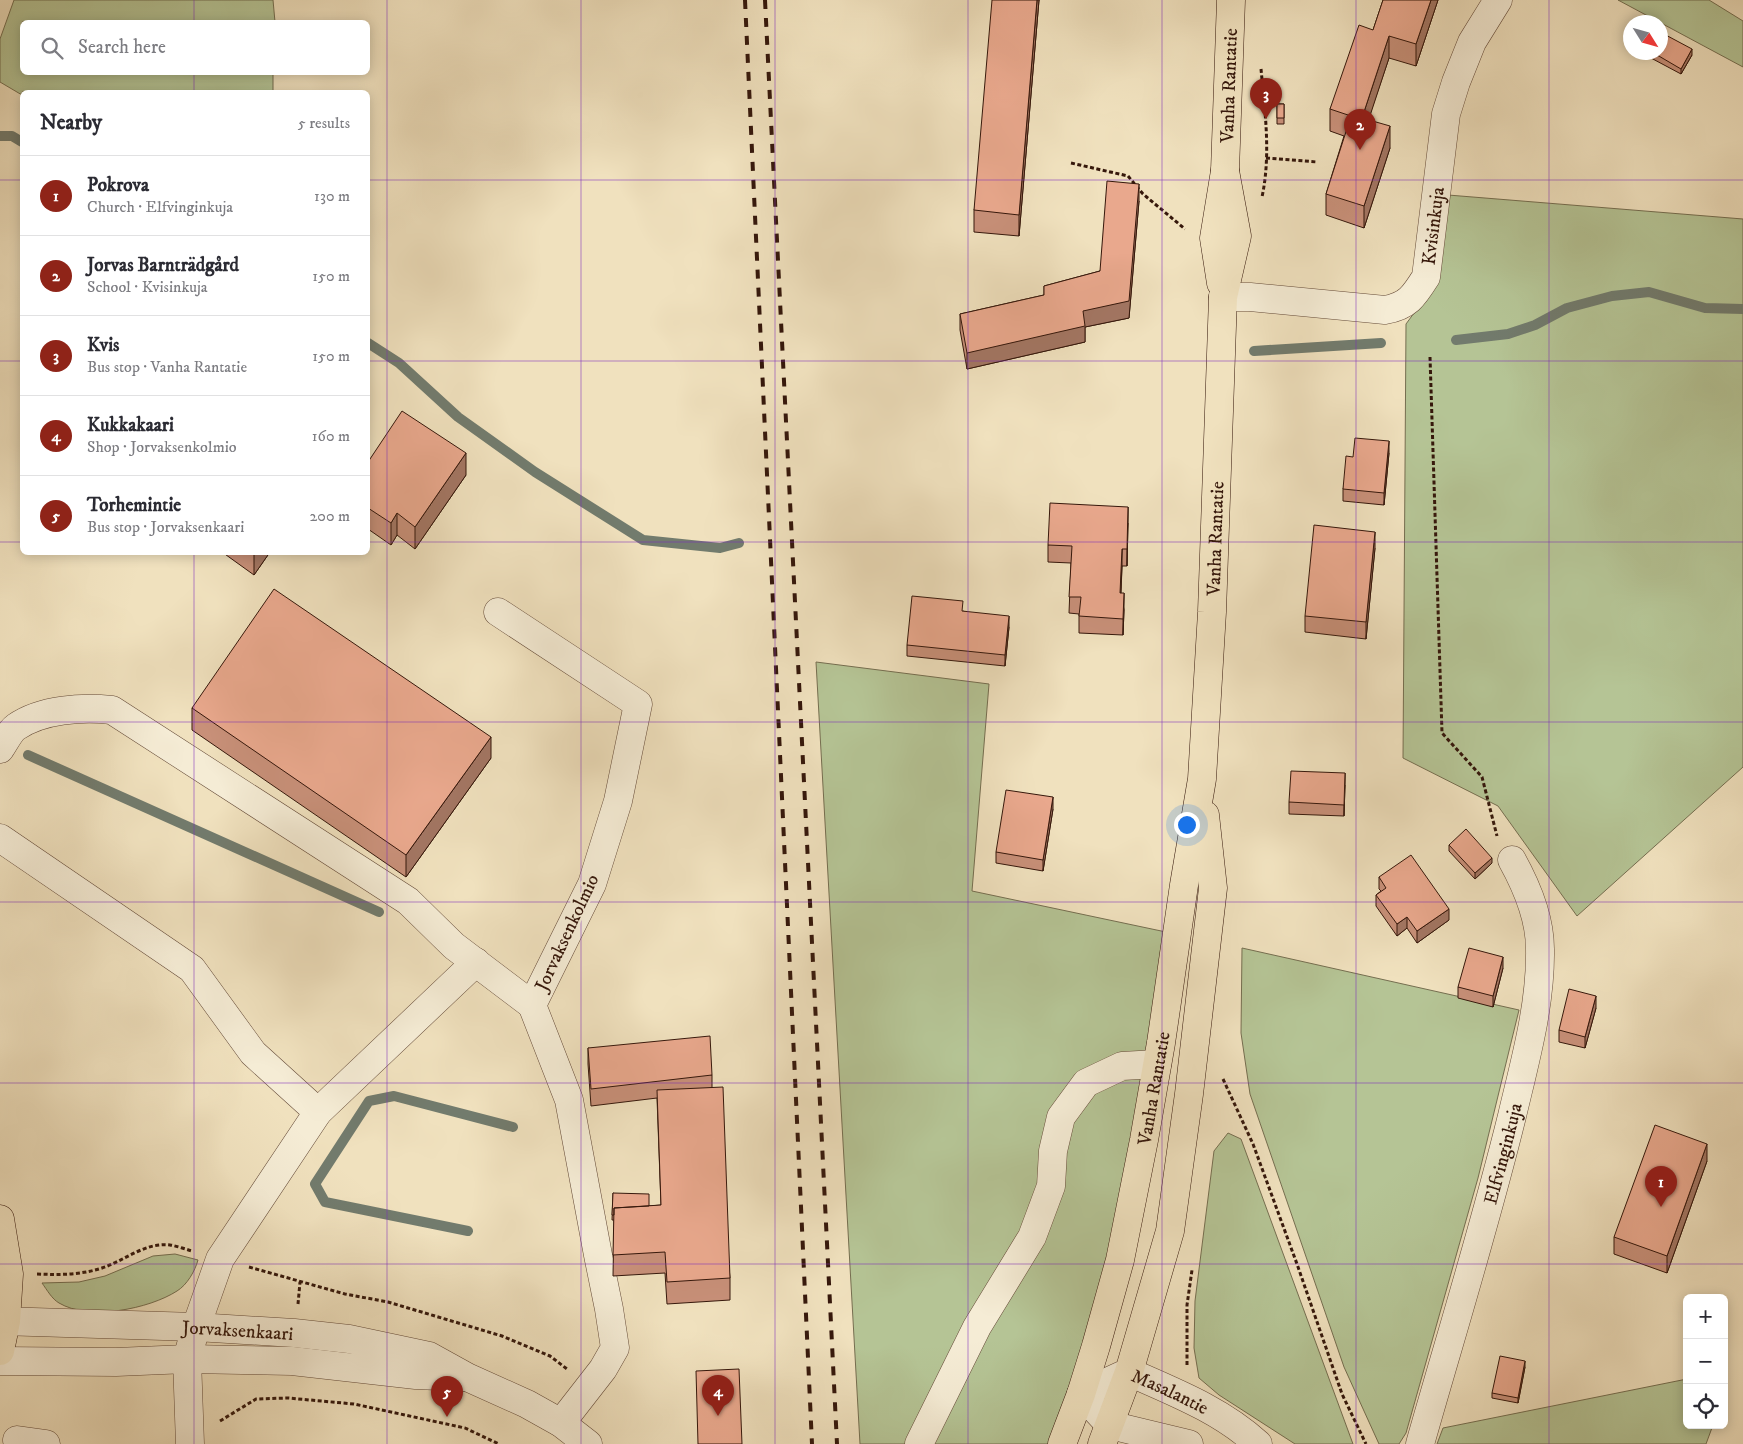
<!DOCTYPE html>
<html lang="en">
<head>
<meta charset="utf-8">
<style>
	:root { --surface:#fff; --page:#f2f2f3; --text:#2b2b33; --muted:#7c7c81; --line:#e1e1e2; --accent:#8f2418 }
	body { margin:0; font-family:"IM FELL DW Pica",serif; background:var(--page); color:var(--text) }
	.controls { position:absolute; right:15px; bottom:15px; display:grid; overflow:hidden; border-radius:8px; box-shadow:0 2px 12px #0003 }
	.controls button { width:45px; height:45px; display:grid; place-items:center; padding:0; border:0; border-bottom:1px solid var(--line); background:var(--surface); color:var(--text); font:25px sans-serif }
	.compass { position:absolute; left:1623px; top:15px; width:45px; height:45px; border-radius:50%; background:var(--surface); box-shadow:0 2px 12px #0003; rotate:127deg }
	.you { position:absolute; left:1186px; top:824px; width:18px; height:18px; margin:-12px; border:4px solid #fff; border-radius:50%; background:#1a73e8; box-shadow:0 0 0 8px #1a73e833 }
	.badge { display:grid; place-items:center; width:32px; height:32px; border-radius:50%; background:var(--accent); color:#fff; font-size:16px; font-weight:700 }
	.pin { position:absolute; translate:-50% -41px; filter:drop-shadow(0 1px 2px #0008) }
	.pin::after { content:''; position:absolute; top:26px; width:18px; height:15px; background:inherit; clip-path:polygon(0 0,100% 0,50% 100%) }
	.list { margin:0; padding:0; list-style:none }
	h2 { display:flex; justify-content:space-between; align-items:center; height:65px; margin:0; padding:0 20px; font-size:21px }
	h2 small { font-size:16px; font-weight:400; color:var(--muted) }
	.list li { display:grid; grid-template-columns:32px 1fr auto; gap:15px; align-items:center; box-sizing:border-box; height:80px; padding:0 20px; border-top:1px solid var(--line) }
	.list b { display:block; font-size:19px; white-space:nowrap }
	.list p { margin:0; font-size:16px; white-space:nowrap; color:var(--muted) }
	.list em { font-size:16px; font-style:normal; color:var(--muted) }
	.icon { flex:none; width:28px; height:28px; fill:none; stroke:currentColor; stroke-width:2; stroke-linecap:round; stroke-linejoin:round }
	.map { position:relative; flex:none; width:1743px; height:1444px; overflow:hidden }
	.search { position:absolute; background:var(--surface); box-shadow:0 2px 12px #0003; left:20px; top:20px; width:350px; height:55px; display:flex; align-items:center; gap:12px; box-sizing:border-box; padding:0 18px; border-radius:8px; color:var(--muted); font-size:19px }
	.panel { position:absolute; background:var(--surface); box-shadow:0 2px 12px #0003; left:20px; top:90px; width:350px; height:465px; border-radius:8px }
	.map>svg:first-child { display:block }
	.green { fill:#b5c495; stroke:#756e50 }
	.lines { fill:none; stroke-linecap:round; stroke-linejoin:round }
	.stream { stroke:#727b6d; stroke-width:10 }
	.minor-casing { stroke:#644a38; stroke-width:29 }
	.major-casing { stroke:#35170b; stroke-width:29 }
	.highway-casing { stroke:#35170b; stroke-width:29 }
	.path { stroke:#35170b; stroke-width:3; stroke-dasharray:4 2.5; stroke-linecap:butt }
	.minor { stroke:#f5ecd5; stroke-width:28 }
	.major { stroke:#f0e1be; stroke-width:28 }
	.highway { stroke:#f0e1be; stroke-width:28 }
	.rail { stroke:#35170b; stroke-width:4; stroke-dasharray:9 9; stroke-linecap:butt }
	.wall { fill:#c89079; stroke:#35170b }
	.shaded-wall { fill:#a37663; stroke:#35170b }
	.building { fill:#e9a88d; stroke:#35170b }
	.grid { fill:none; stroke:#7b2cbf; stroke-width:1; stroke-opacity:0.55 }
	.labels { text-anchor:middle; stroke-width:4.5; stroke-linejoin:round; paint-order:stroke }
	.street-label { font-size:19px; fill:#35170b; stroke:#f5ecd5 }
</style>
</head>
<body>
<div class="map">
<svg width="1743" height="1444" viewBox="0 0 1743 1444">
	<rect width="100%" height="100%" fill="#f0e1be"/>
	<filter id="stains"><feTurbulence type="fractalNoise" baseFrequency=".004" numOctaves="4"/><feColorMatrix values="0 0 0 0 .2 0 0 0 0 .09 0 0 0 0 .02 0 0 0 .5 -.17"/></filter>
	<radialGradient id="worn" r=".72"><stop offset=".6" stop-color="#630" stop-opacity="0"/><stop offset="1" stop-color="#630" stop-opacity=".3"/></radialGradient>
	<path class="green" d="M14,0H273L275,22H22V72L273,73V92H22V95L0,82V39Z
		M1618,0H1709L1743,21V67Z
		M1448,195L1743,219V767L1577,916L1498,806L1403,758L1406,324L1436,283Z
		M816,662L989,684L972,891L1166,932L1140,1093L1116,1223L1092,1330L1051,1444H860Z
		M1242,948L1519,1010L1478,1178L1406,1433L1399,1444H1379L1344,1367L1250,1094L1241,1033Z
		M1228,1133L1241,1139L1353,1444H1295L1219,1395L1199,1378L1194,1348L1195,1301L1214,1151Z
		M175,1254L198,1260C195,1271 187,1285 177,1291C149,1309 89,1321 59,1303C52,1299 47,1290 42,1283L79,1282L105,1276L153,1256Z
		M1687,1379V1425H1713L1706,1444H1437L1443,1428Z"/>
	<g class="lines">
		<path class="stream" d="M0,136H12L22,142
			M1456,340L1508,334L1535,325L1567,308L1612,296L1649,292L1705,308L1743,309
			M368,343L399,363L458,417L535,472L643,540L720,548L739,543
			M1254,351L1381,343
			M28,755L379,912
			M468,1231L325,1202L315,1184L369,1101L394,1096L513,1127"/>
		<defs>
			<g id="minor">
				<path id="s1" d="M1223,297H1250L1385,310C1408,306 1414,296 1426,277L1446,114L1456,82L1472,42L1498,0"/>
				<path d="M498,612L638,704L618,801L592,884L532,1005L569,1100L598,1255L609,1309L615,1348L603,1369L561,1423"/>
				<path d="M0,749C5,742 10,731 16,727C42,709 82,707 112,710L408,901L454,946L532,1005"/>
				<path d="M0,838L192,969L253,1053L318,1112"/>
				<path id="s2" d="M0,1321L196,1327L294,1333L349,1339L429,1356L467,1377L527,1404L561,1423L588,1444"/>
				<path d="M0,1361L116,1362L187,1359L292,1361L416,1375L463,1377"/>
				<path d="M17,1440L46,1444"/>
				<path d="M190,1444L187,1359L196,1327L220,1259L318,1112L476,962"/>
				<path d="M919,1444L977,1327L1032,1237L1051,1186L1053,1151L1061,1117L1086,1083L1122,1066L1157,1064"/>
				<path id="s3" d="M1189,1444L1110,1425L1081,1394L1129,1372C1174,1392 1221,1410 1258,1444"/>
				<path id="s4" d="M1420,1444C1451,1335 1485,1226 1512,1116C1525,1061 1541,1005 1540,949C1540,917 1527,887 1512,860"/>
			</g>
			<g id="major">
				<path id="s5" d="M1221,283L1214,238L1225,171L1231,0"/>
				<path id="s6" d="M1062,1444L1081,1394L1096,1346L1120,1260L1144,1140L1161,1043L1184,885L1202,779L1212,612L1223,297L1237,236L1225,171"/>
				<path d="M1102,1444L1129,1372L1170,1231L1189,1094L1213,888L1205,815"/>
			</g>
			<path id="highway" d="M0,1219L9,1274L6,1321L0,1351"/>
		</defs>
		<use href="#minor" class="minor-casing"/>
		<use href="#major" class="major-casing"/>
		<use href="#highway" class="highway-casing"/>
		<path class="path" d="M1261,69C1265,112 1271,155 1262,197
			M1266,158L1317,162
			M1071,163L1128,176L1143,194L1185,229
			M1430,357L1442,733L1482,777L1497,836
			M1223,1079L1253,1144L1297,1264L1342,1394L1366,1444
			M249,1267L345,1294L388,1302L502,1336L550,1356L567,1369
			M37,1274C60,1275 80,1275 102,1268C124,1261 145,1242 170,1245C177,1246 185,1249 192,1251
			M298,1304L300,1282
			M1187,1365V1305L1192,1270
			M220,1421L256,1399L288,1398L354,1404L465,1428L499,1444"/>
		<use href="#minor" class="minor"/>
		<use href="#major" class="major"/>
		<use href="#highway" class="highway"/>
		<path class="rail" d="M745,0L812,1444
			M765,0L837,1444"/>
	</g>
	<path class="wall" d="M1039,0L1019,236L974,232V210Z
		M1383,0H1438L1416,66L1389,58L1368,120L1390,148L1364,228L1326,215V194L1344,136L1330,131V109L1373,30Z
		M1651,52L1692,55L1681,74L1651,58Z
		M1277,104H1284V124H1277Z
		M1139,201L1129,318L1085,327V342L967,369L960,330V314L1044,295V286L1100,271Z
		M1389,453L1384,505L1343,501V489L1353,457Z
		M368,462L466,475L415,549L397,535L391,545L368,529Z
		M1128,523L1127,566H1122L1121,593L1124,610L1123,635L1079,633V614L1069,613L1071,563L1048,562V545Z
		M1375,548L1366,639L1305,632V616Z
		M222,552H270L254,575Z
		M963,611L1009,627L1005,666L907,656V645Z
		M192,708L491,758L406,877L192,730Z
		M1345,785L1344,816L1289,814V802Z
		M1053,809L1043,871L996,863V852Z
		M1449,845L1492,863L1475,879L1449,851Z
		M1379,877L1449,920L1417,943L1407,928L1397,936L1376,906V895L1381,891L1379,889Z
		M1503,968L1493,1007L1458,998V987Z
		M1596,1008L1585,1048L1559,1042V1030Z
		M588,1048L712,1075V1088L730,1278V1300L667,1304L665,1273L613,1276L614,1220H612L613,1193L649,1206L661,1205L657,1098L591,1106L588,1064Z
		M1707,1161L1667,1273L1614,1254V1237Z
		M1525,1367L1518,1403L1492,1398V1393Z"/>
	<path class="shaded-wall" d="M1037,0H1039L1019,236V215Z
		M1431,0H1438L1416,66V44Z
		M1389,36V58L1362,140V118Z
		M1692,49V55L1681,74V69Z
		M1390,126V148L1364,228V206Z
		M1139,184V201L1129,318L1085,327V342L967,369V353L1083,311Z
		M369,387V409L368,411V389Z
		M1389,441V453L1384,505V493Z
		M466,453V475L415,549V527Z
		M1128,507V523L1127,566V549Z
		M397,513V535L391,545V523Z
		M1375,532V548L1366,639V622Z
		M1122,549V566L1120,610V593Z
		M255,552H270L254,575V553Z
		M1124,593V610L1123,635V619Z
		M1009,616V627L1005,666V655Z
		M491,737V758L406,877V855Z
		M1345,773V785L1344,816V805Z
		M1053,797V809L1043,871V860Z
		M1492,858V863L1475,879V873Z
		M1449,909V920L1417,943V931Z
		M1407,917V928L1397,936V924Z
		M1503,957V968L1493,1007V996Z
		M1596,996V1008L1585,1048V1037Z
		M1707,1144V1161L1667,1273V1256Z
		M1525,1361V1367L1518,1403V1398Z"/>
	<path class="building" d="M992,0H1037L1019,215L974,210Z
		M1383,0H1431L1416,44L1389,36L1362,118L1390,126L1364,206L1326,194L1351,116L1330,109L1359,25L1373,30Z
		M1662,33L1692,49L1681,69L1652,52H1660V36Z
		M1277,104H1284V118H1277Z
		M1107,181L1139,184L1129,301L1083,311L1085,326L967,353L960,314L1044,295V286L1100,271Z
		M402,411L466,453L415,527L397,513L391,523L368,508V462Z
		M1355,438L1389,441L1384,493L1343,489L1346,456L1353,457Z
		M1050,503L1128,507L1127,549H1122L1120,593H1124L1123,619L1079,616L1081,597H1069L1072,546L1048,545Z
		M1314,525L1375,532L1366,622L1305,616Z
		M274,589L491,737L406,855L192,708Z
		M912,596L963,601L962,611L1009,616L1005,655L907,645Z
		M1291,771L1345,773L1344,805L1289,802Z
		M1006,790L1053,797L1043,860L996,852Z
		M1466,829L1492,858L1475,873L1449,845Z
		M1411,855L1449,909L1417,931L1407,917L1397,924L1376,895L1386,888L1379,877Z
		M1469,948L1503,957L1493,996L1458,987Z
		M1569,989L1596,996L1585,1037L1559,1030Z
		M710,1036L712,1075L591,1089L588,1048Z
		M723,1087L730,1278L667,1282L665,1252L613,1255L614,1208L661,1205L657,1090Z
		M1655,1125L1707,1144L1667,1256L1614,1237Z
		M613,1193L649,1194V1206L614,1208V1215H612Z
		M1500,1356L1525,1361L1518,1398L1492,1393Z
		M739,1369L742,1444H698L696,1371Z"/>
	<path class="grid" d="M194,0V22M387,0V1444M581,0V1444M775,0V1444M968,0V1444M1162,0V1444M1356,0V1444M1549,0V1444M194,72V92M0,180H22M368,180H1743M0,361H22M368,361H1743M0,542H22M368,542H1743M194,552V1444M0,722H1743M0,902H1743M0,1083H1743M0,1264H1743"/>
	<g class="labels">
		<g class="street-label">
			<text dy="7" stroke="none"><textPath href="#s5" startOffset="199">Vanha Rantatie</textPath></text>
			<text dy="7" stroke="none"><textPath href="#s1" startOffset="269">Kvisinkuja</textPath></text>
			<text dy="7" stroke="none"><textPath href="#s6" startOffset="922">Vanha Rantatie</textPath></text>
			<text transform="translate(566 932) rotate(-65)" y="7">Jorvaksenkolmio</text>
			<text dy="7" stroke="none"><textPath href="#s6" startOffset="368">Vanha Rantatie</textPath></text>
			<text dy="7" stroke="none"><textPath href="#s4" startOffset="302">Elfvinginkuja</textPath></text>
			<text dy="7" stroke="none"><textPath href="#s2" startOffset="238">Jorvaksenkaari</textPath></text>
			<text dy="7" stroke="none"><textPath href="#s3" startOffset="222">Masalantie</textPath></text>
		</g>
	</g>
	<rect width="100%" height="100%" filter="url(#stains)"/>
	<rect width="100%" height="100%" fill="url(#worn)"/>
</svg>
<div class="controls">
<button>+</button>
<button>−</button>
<button><svg class="icon" aria-label="locate" viewBox="0 0 24 24"><circle cx="12" cy="12" r="6"/><path d="M12 2v4M12 18v4M2 12h4M18 12h4"/></svg></button>
</div>
<svg class="compass" viewBox="-18 -18 36 36"><path d="M0-13l5 13h-10z" fill="#e53935"/><path d="M0 13l5-13h-10z" fill="#7c7c81"/></svg>
<div class="you"></div>
<div class="pin badge" style="left:1661px;top:1207px">1</div>
<div class="pin badge" style="left:1360px;top:150px">2</div>
<div class="pin badge" style="left:1266px;top:119px">3</div>
<div class="pin badge" style="left:718px;top:1416px">4</div>
<div class="pin badge" style="left:447px;top:1417px">5</div>
<div class="search"><svg class="icon" aria-label="search" viewBox="0 0 24 24"><circle cx="10" cy="10" r="6"/><path d="M15 15l6 6"/></svg>Search here</div>
<section class="panel">
<h2>Nearby<small>5 results</small></h2>
<ul class="list">
<li><span class="badge">1</span><div><b>Pokrova</b><p>Church · Elfvinginkuja</p></div><em>130 m</em></li>
<li><span class="badge">2</span><div><b>Jorvas Barnträdgård</b><p>School · Kvisinkuja</p></div><em>150 m</em></li>
<li><span class="badge">3</span><div><b>Kvis</b><p>Bus stop · Vanha Rantatie</p></div><em>150 m</em></li>
<li><span class="badge">4</span><div><b>Kukkakaari</b><p>Shop · Jorvaksenkolmio</p></div><em>160 m</em></li>
<li><span class="badge">5</span><div><b>Torhemintie</b><p>Bus stop · Jorvaksenkaari</p></div><em>200 m</em></li>
</ul>
</section>
</div>
</body>
</html>
